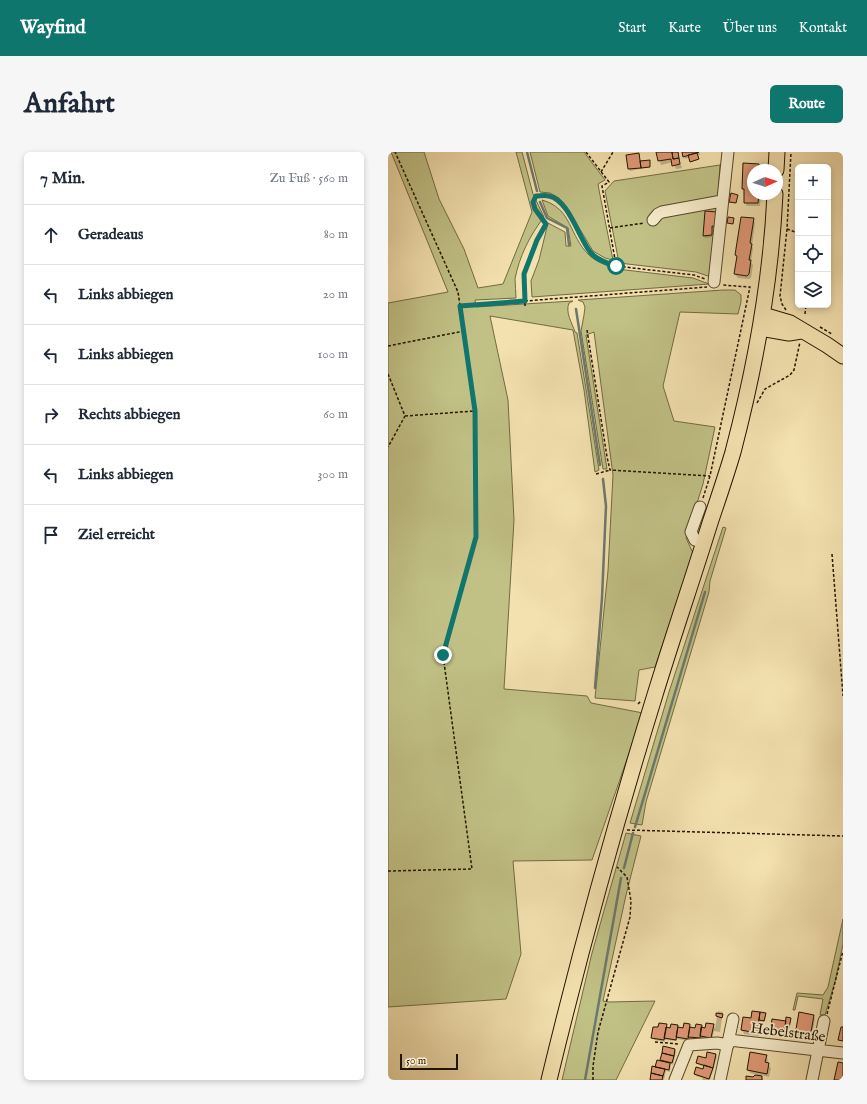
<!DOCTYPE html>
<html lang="de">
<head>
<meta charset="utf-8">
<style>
	:root { --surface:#fff; --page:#f6f6f7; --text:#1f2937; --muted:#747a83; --line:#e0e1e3; --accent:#0f766e }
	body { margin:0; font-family:"IM FELL English",serif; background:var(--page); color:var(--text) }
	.controls { position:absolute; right:12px; top:12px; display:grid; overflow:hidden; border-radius:6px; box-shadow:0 2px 6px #0003 }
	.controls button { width:36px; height:36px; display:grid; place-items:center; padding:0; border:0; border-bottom:1px solid var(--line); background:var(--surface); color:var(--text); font:20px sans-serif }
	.compass { position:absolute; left:359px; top:12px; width:36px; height:36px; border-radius:50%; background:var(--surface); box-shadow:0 2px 6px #0003; rotate:87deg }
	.scale { position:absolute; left:12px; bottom:10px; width:58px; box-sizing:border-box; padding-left:4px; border:2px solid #231400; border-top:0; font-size:11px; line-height:14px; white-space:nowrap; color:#231400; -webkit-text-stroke:3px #f7eccb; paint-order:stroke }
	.stop { position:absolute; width:12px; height:12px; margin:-9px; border:3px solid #0f766e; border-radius:50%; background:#fff }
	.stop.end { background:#0f766e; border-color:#fff; box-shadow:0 1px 4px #0008 }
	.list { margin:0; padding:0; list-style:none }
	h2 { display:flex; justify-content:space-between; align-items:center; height:52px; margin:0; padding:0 16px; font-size:17px }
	h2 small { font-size:13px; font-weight:400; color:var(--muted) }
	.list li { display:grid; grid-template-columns:26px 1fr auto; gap:12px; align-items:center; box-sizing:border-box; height:60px; padding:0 16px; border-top:1px solid var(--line) }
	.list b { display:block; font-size:15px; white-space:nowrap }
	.list em { font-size:13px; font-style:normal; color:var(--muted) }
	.icon { flex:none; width:22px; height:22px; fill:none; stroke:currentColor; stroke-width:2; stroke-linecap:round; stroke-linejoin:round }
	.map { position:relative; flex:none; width:455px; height:928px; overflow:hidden; border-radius:6px }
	header { display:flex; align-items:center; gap:24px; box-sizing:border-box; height:56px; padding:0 20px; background:var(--accent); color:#fff }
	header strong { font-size:19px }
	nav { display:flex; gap:22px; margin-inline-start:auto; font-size:14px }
	.intro { display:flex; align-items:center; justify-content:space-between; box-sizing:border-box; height:96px; padding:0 24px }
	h1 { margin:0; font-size:28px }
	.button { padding:10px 18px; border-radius:6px; background:var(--accent); color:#fff; font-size:14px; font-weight:700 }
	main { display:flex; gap:24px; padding:0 24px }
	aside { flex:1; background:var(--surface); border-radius:6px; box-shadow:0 2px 6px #0003 }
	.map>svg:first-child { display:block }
	.green { fill:#c1c186; stroke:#726a43 }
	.shadow { fill:#0003 }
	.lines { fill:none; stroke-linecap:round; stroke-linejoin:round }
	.stream { stroke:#6d786c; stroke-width:2.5 }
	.building { fill:#df9977; stroke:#231400 }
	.minor-casing { stroke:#57472c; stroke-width:13 }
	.major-casing { stroke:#231400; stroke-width:17 }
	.path { stroke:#231400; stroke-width:1.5; stroke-dasharray:3 2; stroke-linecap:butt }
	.minor { stroke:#f7eccb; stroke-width:11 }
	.major { stroke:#f3e1af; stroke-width:15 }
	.route { stroke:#0f766e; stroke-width:5 }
	.labels { text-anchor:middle; stroke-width:3.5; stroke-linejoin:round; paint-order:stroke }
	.street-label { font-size:15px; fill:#231400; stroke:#f7eccb }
</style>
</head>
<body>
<header>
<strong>Wayfind</strong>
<nav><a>Start</a><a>Karte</a><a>Über uns</a><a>Kontakt</a></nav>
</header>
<div class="intro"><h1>Anfahrt</h1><a class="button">Route</a></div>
<main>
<aside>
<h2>7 Min.<small>Zu Fuß · 560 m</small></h2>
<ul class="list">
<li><svg class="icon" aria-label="ahead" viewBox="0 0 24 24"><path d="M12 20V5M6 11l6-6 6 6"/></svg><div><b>Geradeaus</b></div><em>80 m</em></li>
<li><svg class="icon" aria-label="left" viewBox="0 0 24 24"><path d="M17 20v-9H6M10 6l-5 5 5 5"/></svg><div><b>Links abbiegen</b></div><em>20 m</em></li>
<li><svg class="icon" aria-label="left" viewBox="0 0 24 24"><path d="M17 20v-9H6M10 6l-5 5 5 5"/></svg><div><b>Links abbiegen</b></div><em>100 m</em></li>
<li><svg class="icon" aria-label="right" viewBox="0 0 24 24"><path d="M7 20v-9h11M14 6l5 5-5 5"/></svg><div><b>Rechts abbiegen</b></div><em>60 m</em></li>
<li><svg class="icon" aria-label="left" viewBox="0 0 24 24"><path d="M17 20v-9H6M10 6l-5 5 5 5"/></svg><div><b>Links abbiegen</b></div><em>300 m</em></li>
<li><svg class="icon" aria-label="arrive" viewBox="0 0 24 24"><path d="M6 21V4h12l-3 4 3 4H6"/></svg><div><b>Ziel erreicht</b></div></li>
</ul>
</aside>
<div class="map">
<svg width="455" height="928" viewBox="0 0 455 928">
	<rect width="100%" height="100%" fill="#f3e1af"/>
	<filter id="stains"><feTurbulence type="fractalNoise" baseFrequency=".005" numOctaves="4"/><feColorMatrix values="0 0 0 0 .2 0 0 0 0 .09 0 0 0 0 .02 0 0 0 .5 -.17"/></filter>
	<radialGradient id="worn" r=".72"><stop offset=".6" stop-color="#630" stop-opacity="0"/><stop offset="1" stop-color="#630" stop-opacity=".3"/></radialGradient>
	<path class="green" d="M3,0H36L51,47L76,97L90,136L115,132L144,60L128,0H134L145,42L156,65C142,83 131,105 127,127C127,133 128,140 128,146L87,148L88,155L185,149L181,151C177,160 184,171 187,180L189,181L211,318L207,320L196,238L185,178L102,164L120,248L126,368L116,537L199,544L203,551L255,561L204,708L125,709L133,802L118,847L0,855V151L60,140Z
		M142,0H196L217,28L210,32L211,38L225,108L217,106L205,99L178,54L171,46L162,41L152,40Z
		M332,13L329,61L323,125L308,120L231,111L217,39L226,29Z
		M154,48C184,56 181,84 201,103C208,110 220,114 229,117L305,126L321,132L144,145L143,129L151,108L160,71L177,80L178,94H183L180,76L160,64Z
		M335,138H347L353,143V150L350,162L292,160L275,234L286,269L327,275L315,332L298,386L305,401L267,515L251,518L247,549L207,546L220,419L225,323L206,180L198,183L219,317H215L193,179L196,163L197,155L195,150L190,148Z
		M335,375L338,376L322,429L321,440L258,650L254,673L242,671L281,540Z
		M238,681L253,684L238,743L215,849L221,850L267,849L228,928H174L204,801Z
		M455,767V792L447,830L437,863H432L435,847L410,844L407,858H405L409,841L435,843L440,835Z"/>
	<path class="shadow" d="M269,0H289L294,16L288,17L285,10L273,13Z
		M295,0H311L312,3H309L310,8L303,10L302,5L297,7Z
		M251,2L253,10H262V15L242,19L241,17Z
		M356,12H370L372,16V18H365V42H373L372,54H359L357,50V40L355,37Z
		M328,61L329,77L325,76L324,85L317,86L316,83Z
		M365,67L367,71L364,94L365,96L363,110L365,113L363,126L361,127L350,126L347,122L350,106L348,103Z
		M330,859L335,860L332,880L326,879L324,888L313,886L312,888L302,887L301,889L289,887V889L277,888V890L266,888L265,886L271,876L278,873L279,876L283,877L289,874L291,877H296L302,873L303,876L308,877L313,874L314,876L318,877L325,873L327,876Z
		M365,860L378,863L377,870L373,869L371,884L356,882L354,878L356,866L363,868Z
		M425,864L427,867L423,889L410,887L408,883Z
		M402,867L401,877L398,876L396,885L384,883L383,881Z
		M276,895L287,898L288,900L285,913L283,912L282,920L278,919L276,928H263L268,916L273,910Z
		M328,903L329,905L322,928H314L315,926L308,924L307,922L316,918L317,915L311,913L309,911Z
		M378,904L380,908L379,912L383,916L381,925L373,923L375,928H359L365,926L369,923L362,921L360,918Z"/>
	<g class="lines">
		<path class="stream" d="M139,0L149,39
			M152,50L159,66L179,76L181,93
			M188,157L212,313
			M207,536L214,446L218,354L215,327
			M247,675L317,440
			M236,716L245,681
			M197,928L233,726"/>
	</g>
	<path class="building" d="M268,0H284L285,7L291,6L292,12L284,14L283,7L270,9Z
		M284,0H290L291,6L285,7Z
		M294,0H311L295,5Z
		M251,1L253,16L240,17L238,3Z
		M309,1L311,7L302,10L300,3Z
		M262,8V15L253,16L252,9Z
		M355,11L371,12V18H365V42H371L370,51H356V37H354Z
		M343,41L350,43L348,51L341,50Z
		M317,59L329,60L328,75L324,74V83L315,84Z
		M340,65L346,66L345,72L339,71Z
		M353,65L366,66L362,91L364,92L361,108H363L361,122L359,124L346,122L349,104L347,103Z
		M364,859L372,860L369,881L353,878L355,865L363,866Z
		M372,860L378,861L376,869L371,868Z
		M411,860L426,863L422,886L407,883Z
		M328,861L335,862L334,866L328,864Z
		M398,865L403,866L401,876L397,875Z
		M384,867L398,869L395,883L382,881Z
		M271,871L279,872L276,888L263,886L265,875H270Z
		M296,871L302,872L300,887L288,885L290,875L295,876Z
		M318,871L326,872L323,886L312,884L313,875L317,876Z
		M283,872L290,873L288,888L276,886L278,875L282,876Z
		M308,872L314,873L312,886L300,885L302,875L307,876Z
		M453,875H455V889L450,888Z
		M275,894L287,897L286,904L274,901Z
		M319,900L328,902L325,916L308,911L310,904L318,906Z
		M362,900L379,903L377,910L381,911L379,922L359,918Z
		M274,901L286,904L284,911L272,908Z
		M269,908L282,911L281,918L267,915Z
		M450,910L455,911V928H446Z
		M316,913L325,916L321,927L306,922L308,915L315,917Z
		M264,914L277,917L275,924L263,921Z
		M263,921L275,924L274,928H262Z
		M367,923L374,924V928H358V924L365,925Z"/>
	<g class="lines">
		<defs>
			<path id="minor" d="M265,68L270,62L274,60L334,49
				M326,130L340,0
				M312,355L303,380L307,388L316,391
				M341,888L455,901
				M287,928L301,893L329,891L340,893
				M332,928L345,867
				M424,928L436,869"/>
			<path id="major" d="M388,18L389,0
				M375,163L402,171L439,193L455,204
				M372,176L401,181L413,179
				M161,928C192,800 227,672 266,546C284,487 304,429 322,371C330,347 338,324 345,300C367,216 383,130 387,42"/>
		</defs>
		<use href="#minor" class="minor-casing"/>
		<use href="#major" class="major-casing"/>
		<path class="path" d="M198,0L221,30L214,34L228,113
			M213,20L225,0
			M222,76L256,71
			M399,77L410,81
			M72,154L319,135
			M137,154L136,122L149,88L158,72L147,57L145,50L148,44H161L170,48L181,62L203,101L212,108L228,114L306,123L317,127
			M398,158L394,152L392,144L399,77L403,0
			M417,162L418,153
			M432,175L444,182
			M199,178L219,305L222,318L322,324
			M0,194L76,179
			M0,222L17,264L0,295
			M369,251L377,237L402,223L406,218L412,190
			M17,264L87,259
			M208,322L222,318
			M315,346L322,324L362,135L334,133
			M444,402L455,544
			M250,552L253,549
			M239,678L455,684
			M0,719L84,717L55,503L88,385L87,259L70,140L7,0
			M439,862L455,799
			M267,890L291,892
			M205,928V914L210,880L242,765L243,749L239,725L229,715"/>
		<use href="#minor" class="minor"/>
		<use href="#major" class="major"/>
	</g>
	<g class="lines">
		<path class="route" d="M55,503L88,385L87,259L72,154L137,149L136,122L149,88L158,72L147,57L145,50L148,44C152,44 157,43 161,44C181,48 191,87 203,101C209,108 219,111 228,114"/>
	</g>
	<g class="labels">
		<g class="street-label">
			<text transform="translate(400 880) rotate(7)" y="5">Hebelstraße</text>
		</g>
	</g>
	<rect width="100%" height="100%" filter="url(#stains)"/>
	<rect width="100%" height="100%" fill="url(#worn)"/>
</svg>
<div class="controls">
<button>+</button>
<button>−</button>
<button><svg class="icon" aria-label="locate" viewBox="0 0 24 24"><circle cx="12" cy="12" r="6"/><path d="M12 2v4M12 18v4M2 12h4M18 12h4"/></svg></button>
<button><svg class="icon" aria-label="layers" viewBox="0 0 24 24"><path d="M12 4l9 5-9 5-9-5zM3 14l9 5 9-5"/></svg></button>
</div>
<svg class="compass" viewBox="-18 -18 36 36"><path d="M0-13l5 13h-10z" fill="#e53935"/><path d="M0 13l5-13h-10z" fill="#747a83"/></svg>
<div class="scale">50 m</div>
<div class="stop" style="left:228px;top:114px"></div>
<div class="stop end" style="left:55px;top:503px"></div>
</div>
</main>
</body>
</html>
